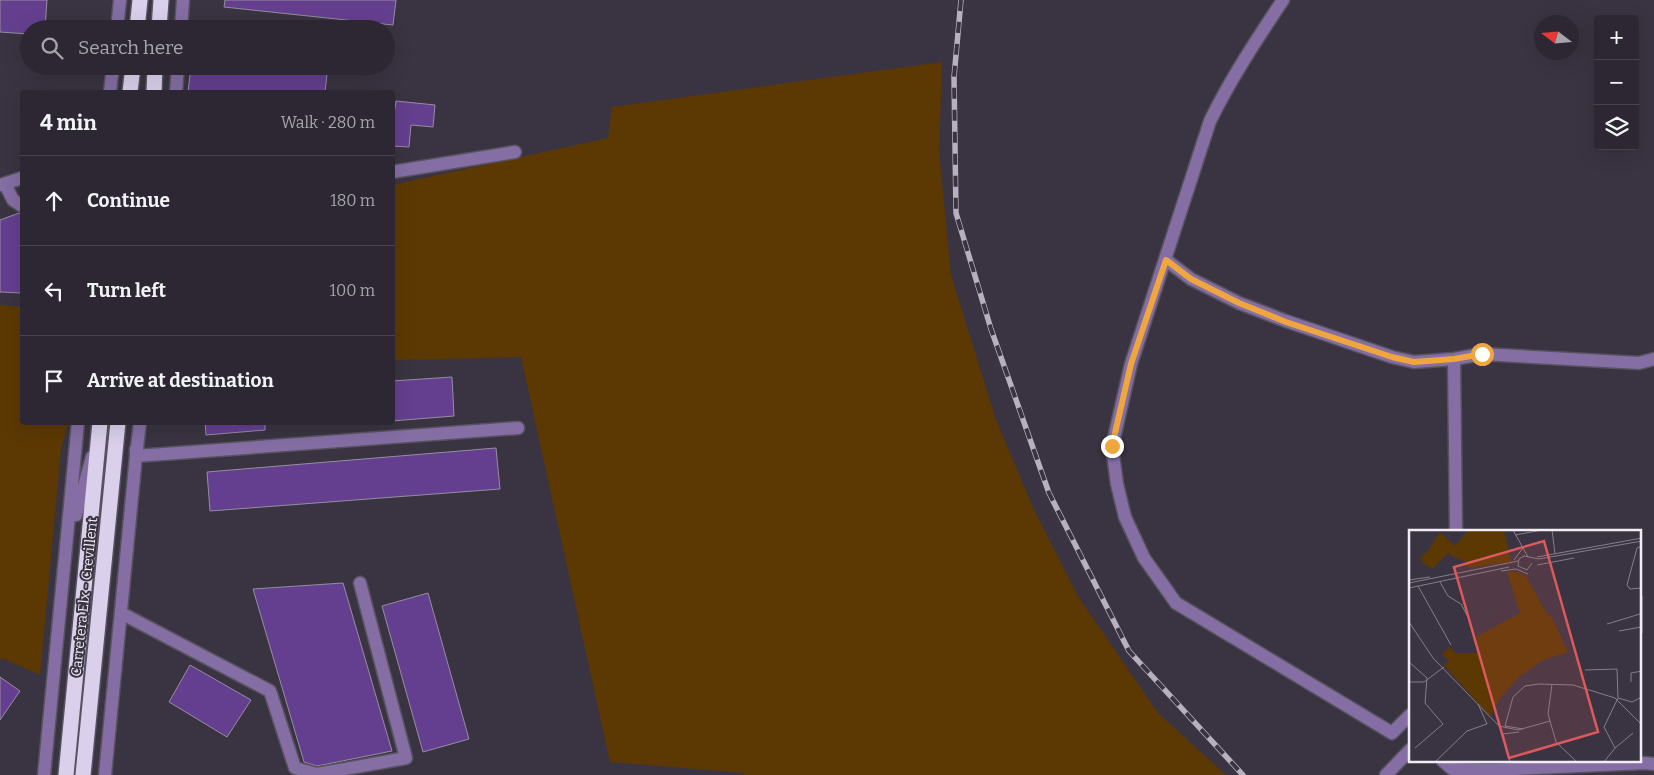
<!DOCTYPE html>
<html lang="en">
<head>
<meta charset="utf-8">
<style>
	:root { --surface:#2c2732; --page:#342f3a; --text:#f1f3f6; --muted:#a6a5ac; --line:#48444d }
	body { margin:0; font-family:Bitter,serif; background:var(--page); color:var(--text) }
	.controls { position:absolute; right:15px; top:15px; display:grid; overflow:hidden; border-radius:5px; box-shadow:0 5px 20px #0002 }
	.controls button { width:45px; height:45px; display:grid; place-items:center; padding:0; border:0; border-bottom:1px solid var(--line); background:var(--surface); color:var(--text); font:25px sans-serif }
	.compass { position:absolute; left:1534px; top:15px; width:45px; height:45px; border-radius:50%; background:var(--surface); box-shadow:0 5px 20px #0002; rotate:286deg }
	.stop { position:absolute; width:15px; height:15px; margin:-11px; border:4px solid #f0a63f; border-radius:50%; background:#fff }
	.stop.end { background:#f0a63f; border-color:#fff; box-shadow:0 1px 5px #0008 }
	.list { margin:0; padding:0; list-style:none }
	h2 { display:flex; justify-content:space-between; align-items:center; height:65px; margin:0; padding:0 20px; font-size:21px }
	h2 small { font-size:16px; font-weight:400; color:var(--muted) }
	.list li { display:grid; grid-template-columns:32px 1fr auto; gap:15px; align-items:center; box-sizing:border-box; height:90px; padding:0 20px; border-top:1px solid var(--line) }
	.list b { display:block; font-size:19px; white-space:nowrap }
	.list em { font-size:16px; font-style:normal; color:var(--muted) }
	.icon { flex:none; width:28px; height:28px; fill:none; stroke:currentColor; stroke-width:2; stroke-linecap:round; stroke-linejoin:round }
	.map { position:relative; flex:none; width:1654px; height:775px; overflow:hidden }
	.search { position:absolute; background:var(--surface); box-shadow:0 5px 20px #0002; left:20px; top:20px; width:375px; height:55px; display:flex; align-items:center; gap:12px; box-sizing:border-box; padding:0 18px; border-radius:28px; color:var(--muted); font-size:19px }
	.panel { position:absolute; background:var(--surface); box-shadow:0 5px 20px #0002; left:20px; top:90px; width:375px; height:335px; border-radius:5px }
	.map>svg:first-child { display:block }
	.green { fill:#5c3903 }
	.building { fill:#643f8f; stroke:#958e9f }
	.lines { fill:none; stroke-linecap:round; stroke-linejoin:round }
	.minor-casing { stroke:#57525f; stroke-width:15 }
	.highway-casing { stroke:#57525f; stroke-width:18 }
	.minor { stroke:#846ea4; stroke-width:12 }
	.highway { stroke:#dad0eb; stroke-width:15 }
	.rail-casing { stroke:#b6b1bc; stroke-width:5.5 }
	.rail { stroke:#3a3442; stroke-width:4; stroke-dasharray:11; stroke-linecap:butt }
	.route { stroke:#f0a63f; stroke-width:6 }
	.labels { text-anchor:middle; stroke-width:4; stroke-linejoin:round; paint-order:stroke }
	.street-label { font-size:14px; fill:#f1edf7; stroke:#3a3442 }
	.inset-road { fill:none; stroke:#837e8a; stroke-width:1 }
	.view { fill:#dd595c; fill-opacity:0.15; stroke:#dd595c; stroke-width:2.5 }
	.inset-edge { fill:none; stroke:#f1edf7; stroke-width:2.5 }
</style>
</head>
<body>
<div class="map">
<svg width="1654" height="775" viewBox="0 0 1654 775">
	<rect width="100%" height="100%" fill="#3a3442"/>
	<path class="green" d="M942,62L939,152L951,275L996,420L1035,512L1079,598L1158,713L1226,775H744L745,773L610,762L521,357L393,360L392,185L608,138L612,107Z
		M0,305L22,307V422L68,423L61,449L40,675L2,658L0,661Z"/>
	<path class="building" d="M0,0H47L45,29H29V34L0,32Z
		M225,0H396L393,25L224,7Z
		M191,66H328L325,92H188Z
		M396,101L435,105L433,127L411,125L409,147L392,146V115H394Z
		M19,213L22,214L21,293L0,292V220Z
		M452,377L454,416L392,421V381Z
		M205,422H265V430L206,435Z
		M496,448L500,489L210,511L207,472Z
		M343,583L392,751L317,766L304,762L253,589Z
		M428,593L469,739L423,752L382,606Z
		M190,665L251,700L227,737L169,702Z
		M0,677L20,691L0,720Z"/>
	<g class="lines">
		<defs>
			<path id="minor" d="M1283,0C1257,39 1231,78 1210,121L1131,364L1112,447L1117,484L1125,517L1144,558L1176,603L1392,733L1410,715
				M117,29L120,0
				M181,29L183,0
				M110,92L113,66
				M176,92L178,66
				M392,172L515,152
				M5,184L13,200L22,206
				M0,185L22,178
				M1166,260L1191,279L1239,303L1286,321L1392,357L1414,362L1454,359L1482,354L1639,363L1654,359
				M1454,359L1456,531
				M140,422L136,456L518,428
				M76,515L92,457
				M121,613L270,691L295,768L317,774L406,758L360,583
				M1443,761L1452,769L1492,770L1645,763L1654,764
				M44,775L78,422
				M105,775L136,456V449
				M1386,775L1410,750"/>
			<path id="highway" d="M137,29L140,0
				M159,29L161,0
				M130,92L133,66
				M154,92L155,66
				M66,775L100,422
				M83,775L118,422"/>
		</defs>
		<use href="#minor" class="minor-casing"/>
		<use href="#highway" class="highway-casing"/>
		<use href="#minor" class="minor"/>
		<use href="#highway" class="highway"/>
		<defs>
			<path id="rail" d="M961,0L954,77L956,213L991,329L1049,493L1129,651L1243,775"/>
		</defs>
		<use href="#rail" class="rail-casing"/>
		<use href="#rail" class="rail"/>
	</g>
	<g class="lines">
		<path class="route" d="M1112,446L1131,364L1166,260L1191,279L1239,303L1286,322L1392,357L1414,362L1454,359L1482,354"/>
	</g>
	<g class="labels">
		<g class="street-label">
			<text transform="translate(84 597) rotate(-84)" y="5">Carretera Elx - Crevillent</text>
		</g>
	</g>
	<g transform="translate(1409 530)">
		<rect width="232" height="232" fill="#3a3442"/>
		<path d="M59,0H95L102,32L58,38L59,33L41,25L40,22L23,39L14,33L11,27L19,21L31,2L46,16ZM106,41L117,46L139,86L142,85L159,122L134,130L110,147L91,168L81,187L35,135L40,131L33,124L41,117L47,123H70L67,107L111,83L98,42Z" fill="#5c3903"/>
		<path class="inset-road" d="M104,0L119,27M143,0L146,24M106,5L133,0M233,16L228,18L218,55L221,59L233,58M128,27L233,8M105,30L114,18M128,35L165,28M109,36L110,29L115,26L130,29L233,11M109,36L118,40L123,33M92,41L107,39L119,44M0,50L21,47M31,52L39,66L52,74L59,87M0,53L109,31M9,56L42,115M0,58L100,37M233,66V103M0,92L24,128L90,196L109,200L141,191M198,94L231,84M210,101L232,97M0,132L18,148L16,173L34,194L6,218M176,140L208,139L209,168L195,197L206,218L195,232M0,152H15L35,137M222,152V143L233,141M143,154L139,184L147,212L168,232M209,168L223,172L233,167M114,199L96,196L104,167L116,156L130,154L164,155L206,168L233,195M206,218L224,203M26,232L58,201L78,194L69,174M101,232L94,204L110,202"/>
		<path class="view" d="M135,11L189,202L100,228L45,37Z"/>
		<rect width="232" height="232" class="inset-edge"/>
	</g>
</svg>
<div class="controls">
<button>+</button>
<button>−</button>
<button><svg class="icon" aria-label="layers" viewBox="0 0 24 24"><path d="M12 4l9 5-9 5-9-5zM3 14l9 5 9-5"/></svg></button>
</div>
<svg class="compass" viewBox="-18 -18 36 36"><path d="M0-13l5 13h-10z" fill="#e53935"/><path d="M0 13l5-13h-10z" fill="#a6a5ac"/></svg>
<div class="stop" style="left:1482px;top:354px"></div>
<div class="stop end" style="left:1112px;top:446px"></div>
<div class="search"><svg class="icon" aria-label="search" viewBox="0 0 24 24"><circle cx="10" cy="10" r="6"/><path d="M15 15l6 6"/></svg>Search here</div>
<section class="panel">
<h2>4 min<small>Walk · 280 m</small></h2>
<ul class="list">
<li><svg class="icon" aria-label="ahead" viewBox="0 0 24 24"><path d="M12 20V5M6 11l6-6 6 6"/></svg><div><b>Continue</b></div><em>180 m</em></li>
<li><svg class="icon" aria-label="left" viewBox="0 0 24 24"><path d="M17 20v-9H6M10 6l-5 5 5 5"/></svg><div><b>Turn left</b></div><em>100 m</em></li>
<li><svg class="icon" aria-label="arrive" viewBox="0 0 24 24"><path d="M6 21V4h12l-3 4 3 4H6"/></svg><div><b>Arrive at destination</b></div></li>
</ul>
</section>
</div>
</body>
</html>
